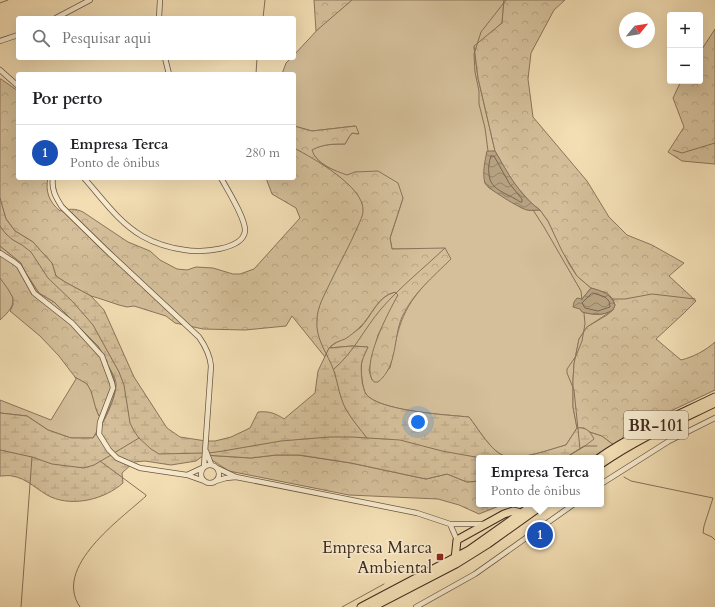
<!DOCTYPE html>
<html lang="pt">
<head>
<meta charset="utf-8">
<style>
	:root { --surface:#fff; --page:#f6f6f6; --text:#202124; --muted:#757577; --line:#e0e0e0; --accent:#8f2418 }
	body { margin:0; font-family:Cardo,serif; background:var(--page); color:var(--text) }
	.controls { position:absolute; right:12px; top:12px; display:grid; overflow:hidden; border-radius:4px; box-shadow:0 4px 16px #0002 }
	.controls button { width:36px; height:36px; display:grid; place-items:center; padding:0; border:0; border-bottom:1px solid var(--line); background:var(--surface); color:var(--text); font:20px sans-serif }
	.compass { position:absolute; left:619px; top:12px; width:36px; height:36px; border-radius:50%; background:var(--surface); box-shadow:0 4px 16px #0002; rotate:60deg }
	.you { position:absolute; left:418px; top:422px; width:14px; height:14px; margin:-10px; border:3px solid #fff; border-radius:50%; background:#1a73e8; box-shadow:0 0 0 6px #1a73e833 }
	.badge { display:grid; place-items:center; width:26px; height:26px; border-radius:50%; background:var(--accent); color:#fff; font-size:13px; font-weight:700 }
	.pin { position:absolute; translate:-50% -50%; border:2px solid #fff; box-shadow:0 1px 4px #0006 }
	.popup { position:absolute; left:476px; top:455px; width:128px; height:52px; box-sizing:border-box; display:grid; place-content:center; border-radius:4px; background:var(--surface); filter:drop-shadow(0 1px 3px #0005); font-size:13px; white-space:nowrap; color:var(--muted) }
	.popup b { font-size:15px; color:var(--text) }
	.popup::after { content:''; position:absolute; left:50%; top:100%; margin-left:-8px; border:8px solid transparent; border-top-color:var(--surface) }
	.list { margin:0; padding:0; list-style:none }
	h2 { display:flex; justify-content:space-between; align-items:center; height:52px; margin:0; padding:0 16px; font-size:17px }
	h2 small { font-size:13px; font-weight:400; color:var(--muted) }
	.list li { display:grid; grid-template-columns:26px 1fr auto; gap:12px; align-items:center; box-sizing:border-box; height:56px; padding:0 16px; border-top:1px solid var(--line) }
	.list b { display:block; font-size:15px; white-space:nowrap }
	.list p { margin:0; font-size:13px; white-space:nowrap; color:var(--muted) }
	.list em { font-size:13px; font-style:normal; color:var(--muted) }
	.icon { flex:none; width:22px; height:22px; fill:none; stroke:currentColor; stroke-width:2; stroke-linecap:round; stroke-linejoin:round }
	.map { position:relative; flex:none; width:715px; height:607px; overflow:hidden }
	.search { position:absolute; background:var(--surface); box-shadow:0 4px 16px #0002; left:16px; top:16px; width:280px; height:44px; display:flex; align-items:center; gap:10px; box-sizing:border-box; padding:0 14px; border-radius:4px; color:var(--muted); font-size:15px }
	.panel { position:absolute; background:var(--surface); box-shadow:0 4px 16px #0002; left:16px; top:72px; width:280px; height:108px; border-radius:4px }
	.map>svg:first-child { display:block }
	.green { fill:#d4bf9a; stroke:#8a745b }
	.forest { fill:url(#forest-crowns); stroke:#8a745b }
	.wetland { fill:url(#wetland-marsh); stroke:#8a745b }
	.water { fill:url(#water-waves); stroke:#867158 }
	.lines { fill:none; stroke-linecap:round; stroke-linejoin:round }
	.shore { stroke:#7a664e; stroke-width:1 }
	.stream { stroke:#867158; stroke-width:1 }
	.minor-casing { stroke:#6c5742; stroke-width:6 }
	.highway-casing { stroke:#3f2a1c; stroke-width:9 }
	.minor { stroke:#f7eace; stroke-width:4.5 }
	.highway { stroke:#f3deb4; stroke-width:7 }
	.poi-dot { fill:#8f2418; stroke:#f7eace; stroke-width:1.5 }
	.labels { text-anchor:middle; stroke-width:3; stroke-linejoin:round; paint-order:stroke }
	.shield { fill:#f7eace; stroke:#766451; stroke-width:1 }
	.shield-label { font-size:16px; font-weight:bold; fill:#3f2a1c }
	.poi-label { font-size:17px; fill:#3f2a1c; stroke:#f7eace; text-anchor:end }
</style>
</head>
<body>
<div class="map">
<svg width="715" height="607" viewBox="0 0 715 607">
	<defs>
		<pattern id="forest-crowns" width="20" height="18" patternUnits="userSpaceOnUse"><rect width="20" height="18" fill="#d4bf9a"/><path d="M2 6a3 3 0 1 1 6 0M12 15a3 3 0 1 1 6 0" fill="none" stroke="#b7a484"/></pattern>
		<pattern id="wetland-marsh" width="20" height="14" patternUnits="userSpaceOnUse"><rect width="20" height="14" fill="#d4bf9a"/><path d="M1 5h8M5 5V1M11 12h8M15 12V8" fill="none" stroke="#b7a484"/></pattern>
		<pattern id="water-waves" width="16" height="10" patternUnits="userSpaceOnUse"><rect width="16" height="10" fill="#b6a180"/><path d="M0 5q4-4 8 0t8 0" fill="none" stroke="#958368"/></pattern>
	</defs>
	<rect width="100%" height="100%" fill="#f3deb4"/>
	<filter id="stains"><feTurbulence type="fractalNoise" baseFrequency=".005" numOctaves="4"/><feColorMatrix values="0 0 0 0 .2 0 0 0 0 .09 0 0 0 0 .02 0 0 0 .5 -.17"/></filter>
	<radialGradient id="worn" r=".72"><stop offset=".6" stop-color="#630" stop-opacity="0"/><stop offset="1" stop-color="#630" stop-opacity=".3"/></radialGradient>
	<path class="green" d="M352,0H504L502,23L474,47L478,78L495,151L487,152L485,183L489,188L522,208L528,210H540L548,221L569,264L577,276L591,288L582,299L580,309L583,312C594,315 602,316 613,310L587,327L579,339L574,364L573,380V407L577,428L566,445C551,449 520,461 505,456C492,453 477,427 469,417C447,415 378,411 366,394C362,389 360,367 362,361C363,356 366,351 368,347L352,346L329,348C339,339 351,336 361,327C372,315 378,296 395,292L398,295L378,335L369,370L372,380L390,368C398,329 400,311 428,281L417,249H392L390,238L403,198L356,172L347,176C333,170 317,164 311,150C323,144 333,144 345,144L349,137L352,133L358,134L355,126L312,131L294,126V74H282L286,63L291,58H294V55L320,27Z
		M0,278C17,296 18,304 0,320Z
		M75,377C78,379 84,381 87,384C94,392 94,406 99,416L105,417L93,438H71L48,430L27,416L0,413V400L51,420L76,379Z
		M590,432L602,436L614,445L594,458H565L593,439Z"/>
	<path class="forest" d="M314,0H352L316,31Z
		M504,0H565L554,10L531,53L528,79L533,117L587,181L609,217L627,235L652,245L684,263L669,276L696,301L683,314L656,339L681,360C693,357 705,351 715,342V390L652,420L614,445L602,436L590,432L584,428H577L573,407V380L574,364L579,339L587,327L607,315L613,310L615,305L613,299L607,293L591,288L577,276L562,251L548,221L540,210L531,203L512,181L495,151L478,78L474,46L502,23Z
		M715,29V164L682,161L668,152L684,127L673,98L681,81H700V52Z
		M0,79H1L18,91V178H48C45,191 49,202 60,211C69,209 75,208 83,212L128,242L150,251L160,260L177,269L187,270L196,267L213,268L233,274H240L254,269L300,218L296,208L272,194L266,178H294V126L312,131L356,126L359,134L352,133L349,137L345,144C333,144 323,144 312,150C316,164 333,170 347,175L355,172L378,171L398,183L403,198L390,238L392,249L445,248L451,259C433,277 413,293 402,317C393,338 398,366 378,382H374C359,367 389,311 398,295L395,292C377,296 372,316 360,327C356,331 350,336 345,339C340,341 335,342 331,346C328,349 327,353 325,357L292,316L286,326L245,330L203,329L175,323L166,316L134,306L127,307L119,305L98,298L91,296L65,282L56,276L52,263L40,250L33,242L15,231L6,219L1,203L0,198Z
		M0,246L21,263L24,270L39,293L54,302L98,346L107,361V363C120,386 116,394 105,417L99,416L96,409L91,391L87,384L75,377L59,356L40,336L10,311L13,305V298L8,289L0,278Z
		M204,455L251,458L276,455H298L351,463L426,479L447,474L467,482L479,481V504H504L479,514L459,505L438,499L349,495L229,471Z"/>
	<path class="wetland" d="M0,198L6,219L15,231L33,242L40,250L52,263L56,276L65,282L91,296L104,310L134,377L167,428L180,437L206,441H215L231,437L250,428L258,412C269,411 275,413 284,419L315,393L318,371L329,348L352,346L368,347C366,351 364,356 362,361C360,367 362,389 366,394C378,411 448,415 469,417C477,427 492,453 505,456C520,461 551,449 566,445L577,428C586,427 590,431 594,439L585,446L565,458H479V481L467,482L447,474L426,479L351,463L299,455H276L251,458L204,455L196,461L171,465L145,461L134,462L122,473L123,483C105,499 74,507 51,497C38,491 27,478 12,476C9,475 4,476 0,476V413L27,416L48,430L71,438H93C102,427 117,397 116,383C115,376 110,370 107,363V361L98,346L54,302L39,293L24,270L21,263L0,246Z"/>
	<path class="water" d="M487,151H495C508,173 519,195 540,210C536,210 531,211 527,210C521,209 488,189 485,183C482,173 485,161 487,151Z
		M591,288C602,291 611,294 615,305L613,310C602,316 594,315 582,312L580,309L573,307L574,302L577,298L582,299Z"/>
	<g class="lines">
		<path class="shore" d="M491,156H494L509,183L522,199V202H520C508,193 490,191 489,174C488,168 489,162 491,156Z
			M593,293L605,297L609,301L610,307L598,311L585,308L582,303L591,294Z"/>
		<path class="stream" d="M0,3L8,0
			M263,18L265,0
			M256,74L257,58
			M294,148C313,158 365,187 363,211C363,216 360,221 358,226C350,245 339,264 330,283C325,294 317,307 317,320C315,339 328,354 334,371C338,384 340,400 347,411C353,421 360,429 367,438
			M673,150L682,153L715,143
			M488,151L485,128L479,104V91L475,72L474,54L481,32L506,0
			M533,210L544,227L581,291L582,300
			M0,226L6,234L13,240L22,245L31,252L48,278L73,302L93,325L119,372L124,385L130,423L134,431L139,438L151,449L159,454L204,453
			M612,299H625L652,294L695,299
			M334,369C354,352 364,329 381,309C400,287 424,268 445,248
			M580,449L574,390L567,373V369L576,356L582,341L585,324L584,313
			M0,450L32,457L52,464L84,468L94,465L111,455
			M114,453L139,438
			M209,453L223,451L281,441L329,437H352L400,440L442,451L481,458
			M565,458L584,446H597
			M624,477L631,481L713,498L704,526L703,533L712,537L715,540
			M21,607L32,457
			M80,607C52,567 121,519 146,496V495L100,461
			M342,607L384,584"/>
		<defs>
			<path id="minor" d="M56,18L90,0
				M159,18L160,0
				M0,41L18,35
				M165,58L169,74
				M0,70L18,86
				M53,178C51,189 56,198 62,207L106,250L199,337C206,347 210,355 211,366L204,466
				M84,178C102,198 118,222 142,236C156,244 170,248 185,250C200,253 243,250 245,231C246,219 227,189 221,178
				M0,253L14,262L19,266L34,293L72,323L102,356L112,383L113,388L100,422L99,434L109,450L117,458L140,468L187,475L204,481
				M206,451L211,464
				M201 474a9 9 0 1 1 18 0a9 9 0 1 1-18 0Z
				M217,468L236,477L417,513L450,524H484
				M187,475L202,468
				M216,481L226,478L236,477
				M601,484L669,441L715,418
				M450,524L457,540
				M416,607L475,574L574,504"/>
			<path id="highway" d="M599,458C635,433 676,416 715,397
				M601,464C637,439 676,422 715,403
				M455,559L457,540L504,514L513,511L521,513
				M361,607L469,550L534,504
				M373,607L456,564L488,544L544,504"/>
		</defs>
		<use href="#minor" class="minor-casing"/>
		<use href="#highway" class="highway-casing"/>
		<use href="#minor" class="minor"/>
		<use href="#highway" class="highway"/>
	</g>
	<rect class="poi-dot" x="436" y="553" width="8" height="8" rx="2"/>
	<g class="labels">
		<rect class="shield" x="624" y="411" width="64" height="28" rx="3"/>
		<g class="shield-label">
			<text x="656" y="431">BR-101</text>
		</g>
		<g class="poi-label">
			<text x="432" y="553">Empresa Marca<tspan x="432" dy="20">Ambiental</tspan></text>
		</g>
	</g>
	<rect width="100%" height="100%" filter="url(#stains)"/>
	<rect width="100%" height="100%" fill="url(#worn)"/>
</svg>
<div class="controls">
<button>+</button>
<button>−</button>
</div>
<svg class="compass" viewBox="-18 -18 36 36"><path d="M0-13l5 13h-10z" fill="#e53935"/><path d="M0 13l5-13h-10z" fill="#757577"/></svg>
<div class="you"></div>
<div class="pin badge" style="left:540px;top:535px;background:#1a4fb4">1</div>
<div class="popup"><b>Empresa Terca</b>Ponto de ônibus</div>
<div class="search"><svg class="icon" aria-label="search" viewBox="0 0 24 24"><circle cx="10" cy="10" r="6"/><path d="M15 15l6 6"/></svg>Pesquisar aqui</div>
<section class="panel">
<h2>Por perto<small></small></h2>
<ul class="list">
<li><span class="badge" style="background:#1a4fb4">1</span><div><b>Empresa Terca</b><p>Ponto de ônibus</p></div><em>280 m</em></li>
</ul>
</section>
</div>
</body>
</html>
